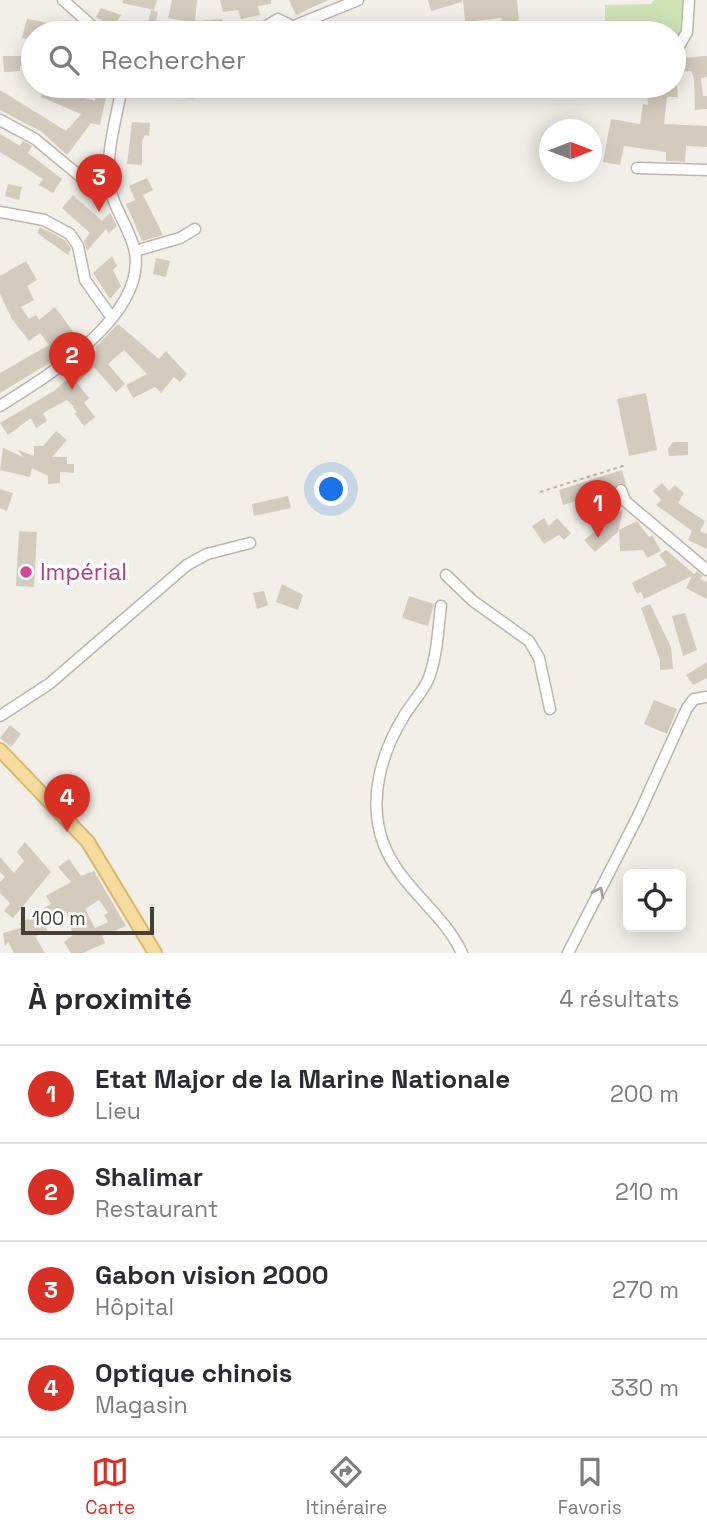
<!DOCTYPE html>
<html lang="fr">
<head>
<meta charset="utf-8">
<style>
	:root { --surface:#fff; --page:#f2f2f3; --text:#2b2b33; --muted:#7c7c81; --line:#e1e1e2; --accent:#d93025 }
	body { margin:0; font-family:"Space Grotesk",sans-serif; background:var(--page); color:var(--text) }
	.controls { position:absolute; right:21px; bottom:21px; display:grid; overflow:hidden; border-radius:10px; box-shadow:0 4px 18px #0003 }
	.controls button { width:63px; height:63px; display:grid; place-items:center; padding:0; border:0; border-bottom:2px solid var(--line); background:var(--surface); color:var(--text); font:35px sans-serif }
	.compass { position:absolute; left:539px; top:119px; width:63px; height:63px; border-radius:50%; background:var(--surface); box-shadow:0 4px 18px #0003; rotate:90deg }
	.scale { position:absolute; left:21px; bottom:18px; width:133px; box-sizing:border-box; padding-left:7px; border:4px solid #453f37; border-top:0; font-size:19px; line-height:24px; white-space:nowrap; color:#453f37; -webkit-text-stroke:5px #fff; paint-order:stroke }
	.you { position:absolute; left:332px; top:490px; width:24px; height:24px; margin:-18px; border:5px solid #fff; border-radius:50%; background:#1a73e8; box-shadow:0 0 0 10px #1a73e833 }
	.badge { display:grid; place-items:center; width:46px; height:46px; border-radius:50%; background:var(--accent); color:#fff; font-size:23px; font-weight:700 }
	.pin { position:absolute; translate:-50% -58px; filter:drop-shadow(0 2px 4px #0008) }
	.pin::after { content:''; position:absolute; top:37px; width:24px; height:21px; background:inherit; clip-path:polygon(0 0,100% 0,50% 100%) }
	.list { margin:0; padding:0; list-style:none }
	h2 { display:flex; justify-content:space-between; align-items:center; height:91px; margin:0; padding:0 28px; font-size:30px }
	h2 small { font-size:23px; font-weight:400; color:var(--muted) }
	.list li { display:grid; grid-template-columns:46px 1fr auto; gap:21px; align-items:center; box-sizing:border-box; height:98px; padding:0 28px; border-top:2px solid var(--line) }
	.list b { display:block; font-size:26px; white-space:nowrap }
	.list p { margin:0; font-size:23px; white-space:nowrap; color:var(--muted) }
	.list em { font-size:23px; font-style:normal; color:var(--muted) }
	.icon { flex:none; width:38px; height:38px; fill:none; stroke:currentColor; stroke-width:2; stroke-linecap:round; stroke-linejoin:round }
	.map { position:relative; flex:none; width:707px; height:953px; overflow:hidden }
	.search { position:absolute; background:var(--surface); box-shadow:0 4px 18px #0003; left:21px; right:21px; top:21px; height:77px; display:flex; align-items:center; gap:18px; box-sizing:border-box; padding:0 24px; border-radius:38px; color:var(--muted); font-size:26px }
	.sheet { height:483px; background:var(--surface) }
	nav { display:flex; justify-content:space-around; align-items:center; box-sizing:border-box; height:98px; border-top:2px solid var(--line); background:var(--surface); font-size:19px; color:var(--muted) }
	nav a { display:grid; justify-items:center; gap:4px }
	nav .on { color:var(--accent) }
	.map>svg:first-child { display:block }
	.green { fill:#cee3b4 }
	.building { fill:#d3cbbe; fill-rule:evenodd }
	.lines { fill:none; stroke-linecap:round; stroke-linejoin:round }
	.minor-casing { stroke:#bdb6ab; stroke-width:13 }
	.major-casing { stroke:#d9b86f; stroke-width:16 }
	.path { stroke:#bdb29d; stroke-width:2; stroke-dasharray:3.5 3.5; stroke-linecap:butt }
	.minor { stroke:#fff; stroke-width:10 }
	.major { stroke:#f5dc9e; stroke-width:12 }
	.oneway { stroke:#a29f9b }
	.hotel-dot { fill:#d1479c; stroke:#fff; stroke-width:2.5 }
	.labels { text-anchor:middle; stroke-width:7; stroke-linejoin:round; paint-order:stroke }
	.hotel-label { font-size:23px; fill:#b23c85; stroke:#fff; text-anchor:start }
</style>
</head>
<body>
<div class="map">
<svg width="707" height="953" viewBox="0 0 707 953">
	<rect width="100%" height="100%" fill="#f2efe8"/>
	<path class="green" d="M654,0H686L682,37L674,48V33H605V5L651,4Z"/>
	<path class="building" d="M123,0H157L154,10L122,3Z
		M172,0H197L195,21L222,19L223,33H187L184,21L168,18Z
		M220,0H271V4L258,6L260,15L241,19L238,10L223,12Z
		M289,0H328L296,15Z
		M428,0H462V2L431,11Z
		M463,0H517L519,21L502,23L501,18L465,22Z
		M101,8L121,15L114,27L96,17Z
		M151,10L158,12L153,33H136L140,21L148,24Z
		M27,19L44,22L73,33H33V40L22,38Z
		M26,53H33V65L20,66V71L4,72L3,56H26Z
		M707,56V77L701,78L703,96H707V109L695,110L694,78L691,71L678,72L677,62L681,58Z
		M45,86H51L64,94L67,87L84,98L95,101L98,86H114L112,99L106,97L100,125L91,123L67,155L42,132L0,110V90L66,131L81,114L41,97Z
		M186,86H195V99L168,97L167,89H186Z
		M647,86H677L678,97H667L664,124L707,126V147L686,146L685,162L666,161V152L624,146L620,165L603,162L611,119L640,124L643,104L648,105Z
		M132,122L150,123L149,136L145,135L142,141V165L127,164Z
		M0,134L20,146L23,141L32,146L28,153L62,179L53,193L39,185L43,179L0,152Z
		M147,178L153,190L143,195L163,235L142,241L126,204L135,200L129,186Z
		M8,184L22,187L19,200L5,196Z
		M73,195L102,221L110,213L117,226L109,233L106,229L87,251L84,241L90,233L62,208Z
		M40,227L65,240L71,249L68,255L37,233Z
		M112,256L117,266L113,270L121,286L110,299L93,273Z
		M156,258L170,261L166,277L153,274Z
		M26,261L37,280L27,286L34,300L21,307L29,319L36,315L39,320L55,307L75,334L66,346L69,349L61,356L0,393V373L49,345L40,333L29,341L12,319L0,294V276Z
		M118,324L159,359L166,351L187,374L180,382L174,377L161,393L155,387L133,398L126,385L147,374L124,350L108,364L125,384L116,392L94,367L77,383L89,398L84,403L95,417L84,426L75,414L77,412L73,407L75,405L73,406L67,400L43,413L47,421L36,428L31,418L8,435L0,423L54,391L72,375L70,373L77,365L97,350L95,348Z
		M646,393L657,450L629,456L617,399Z
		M56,431L67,440L52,457H67V464H74V473L60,472V483L48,484V476L32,468L30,477L0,470L3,448L23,457L18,450L34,456V446H43Z
		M673,442H688V455L669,456L668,449Z
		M622,470L626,485L619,483L614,489L563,505L559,490Z
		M662,483L669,491L675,485L684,493L678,503L705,521L700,531L707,534V549L688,540L692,531L656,505L661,500L653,491Z
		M0,489L13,493L7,511L0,508Z
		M288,496L291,508L254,516L252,504Z
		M623,509L618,532L595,552L584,540Z
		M544,518L549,526L557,518L571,533L564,540L559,535L544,544L532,526Z
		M637,521L649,537L652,535L661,551L647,558L643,550L620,551L619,530Z
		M19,531L37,532L34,587L16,586Z
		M666,550L694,574L697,571L703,576L700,579L707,582V599L686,588L692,576L644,599L641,592L637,594L632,583L667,565L659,555Z
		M282,584L303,595L298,610L276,602Z
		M264,591L268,605L257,609L253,593Z
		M409,596L434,604L428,626L402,618Z
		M650,604L671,647L673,669L660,670V660L641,608Z
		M685,613L697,650L683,656L672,616Z
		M707,662V678L693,685L686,675Z
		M654,700L677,709L667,734L644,724Z
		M10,725L21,734L11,747L0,738Z
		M25,842L51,872L13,918L4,911L10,903L0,893V882L5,877L0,872V857L14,873L24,861L17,852Z
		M69,859L81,876L94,871L126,926L102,936L105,943L83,953H71L64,942L73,935L66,911L51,919L44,908L51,904L46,896L71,882L58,867ZM99,900L108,913L104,915L108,922L95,928L85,909Z
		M32,916L34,921L43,919L48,933L35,936L45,953H14L8,942L5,946L3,933L23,927L19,924Z"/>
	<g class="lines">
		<defs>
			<path id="minor" d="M63,0L100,33
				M289,28L358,0
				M266,33L268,25L278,19L288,24L290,33
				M674,55L687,32L689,0
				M0,120L35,139L87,182L111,193
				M637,168L707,170
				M0,212L44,220L70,234L78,246L85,280L112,318
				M135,251L180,238L195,229
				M0,406C46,377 146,317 135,252C130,227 111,206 109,181C106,151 117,116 122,86
				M621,490L625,501L707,570
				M446,575L473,601L529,641L539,658L550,709
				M441,606C438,630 437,658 428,680C422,693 411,704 404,716C381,753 367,802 384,845C401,888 443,912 462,953
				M0,716L49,684L187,565L207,554L250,543
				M568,953L638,816L687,708L694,699L707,697"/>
			<path id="major" d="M0,750L88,842L155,953"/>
		</defs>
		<use href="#minor" class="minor-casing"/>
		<use href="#major" class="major-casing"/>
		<path class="path" d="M540,492L626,465"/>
		<use href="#minor" class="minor"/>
		<use href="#major" class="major"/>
	</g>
	<defs><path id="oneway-chevron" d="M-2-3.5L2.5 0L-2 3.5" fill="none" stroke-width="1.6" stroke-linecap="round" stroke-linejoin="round" transform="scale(1.75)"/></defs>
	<use class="oneway" href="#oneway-chevron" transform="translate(599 892) rotate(-63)"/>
	<circle class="hotel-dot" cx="26" cy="572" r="7"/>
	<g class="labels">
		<g class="hotel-label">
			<text x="40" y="580">Impérial</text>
		</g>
	</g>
</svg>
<div class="controls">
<button><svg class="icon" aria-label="locate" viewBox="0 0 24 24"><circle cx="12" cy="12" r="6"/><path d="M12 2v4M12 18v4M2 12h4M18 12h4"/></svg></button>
</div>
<svg class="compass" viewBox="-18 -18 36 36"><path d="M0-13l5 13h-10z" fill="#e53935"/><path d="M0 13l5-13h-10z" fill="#7c7c81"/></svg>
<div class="scale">100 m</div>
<div class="you"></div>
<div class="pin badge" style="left:598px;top:538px">1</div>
<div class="pin badge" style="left:72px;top:390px">2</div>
<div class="pin badge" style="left:99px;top:212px">3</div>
<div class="pin badge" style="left:67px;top:832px">4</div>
<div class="search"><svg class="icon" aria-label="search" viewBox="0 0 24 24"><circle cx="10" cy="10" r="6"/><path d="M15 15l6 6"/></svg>Rechercher</div>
</div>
<section class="sheet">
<h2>À proximité<small>4 résultats</small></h2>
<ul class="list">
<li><span class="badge">1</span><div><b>Etat Major de la Marine Nationale</b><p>Lieu</p></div><em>200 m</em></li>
<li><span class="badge">2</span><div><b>Shalimar</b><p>Restaurant</p></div><em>210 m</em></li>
<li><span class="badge">3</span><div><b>Gabon vision 2000</b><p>Hôpital</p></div><em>270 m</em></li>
<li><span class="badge">4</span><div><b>Optique chinois</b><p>Magasin</p></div><em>330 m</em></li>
</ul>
</section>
<nav>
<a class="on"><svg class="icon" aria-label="map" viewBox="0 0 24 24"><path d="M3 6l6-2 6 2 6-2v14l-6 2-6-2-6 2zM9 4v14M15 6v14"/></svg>Carte</a>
<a><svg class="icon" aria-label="directions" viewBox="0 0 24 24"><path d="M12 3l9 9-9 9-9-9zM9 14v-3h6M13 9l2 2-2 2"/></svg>Itinéraire</a>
<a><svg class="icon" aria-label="saved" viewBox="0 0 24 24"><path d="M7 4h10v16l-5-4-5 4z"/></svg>Favoris</a>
</nav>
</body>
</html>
